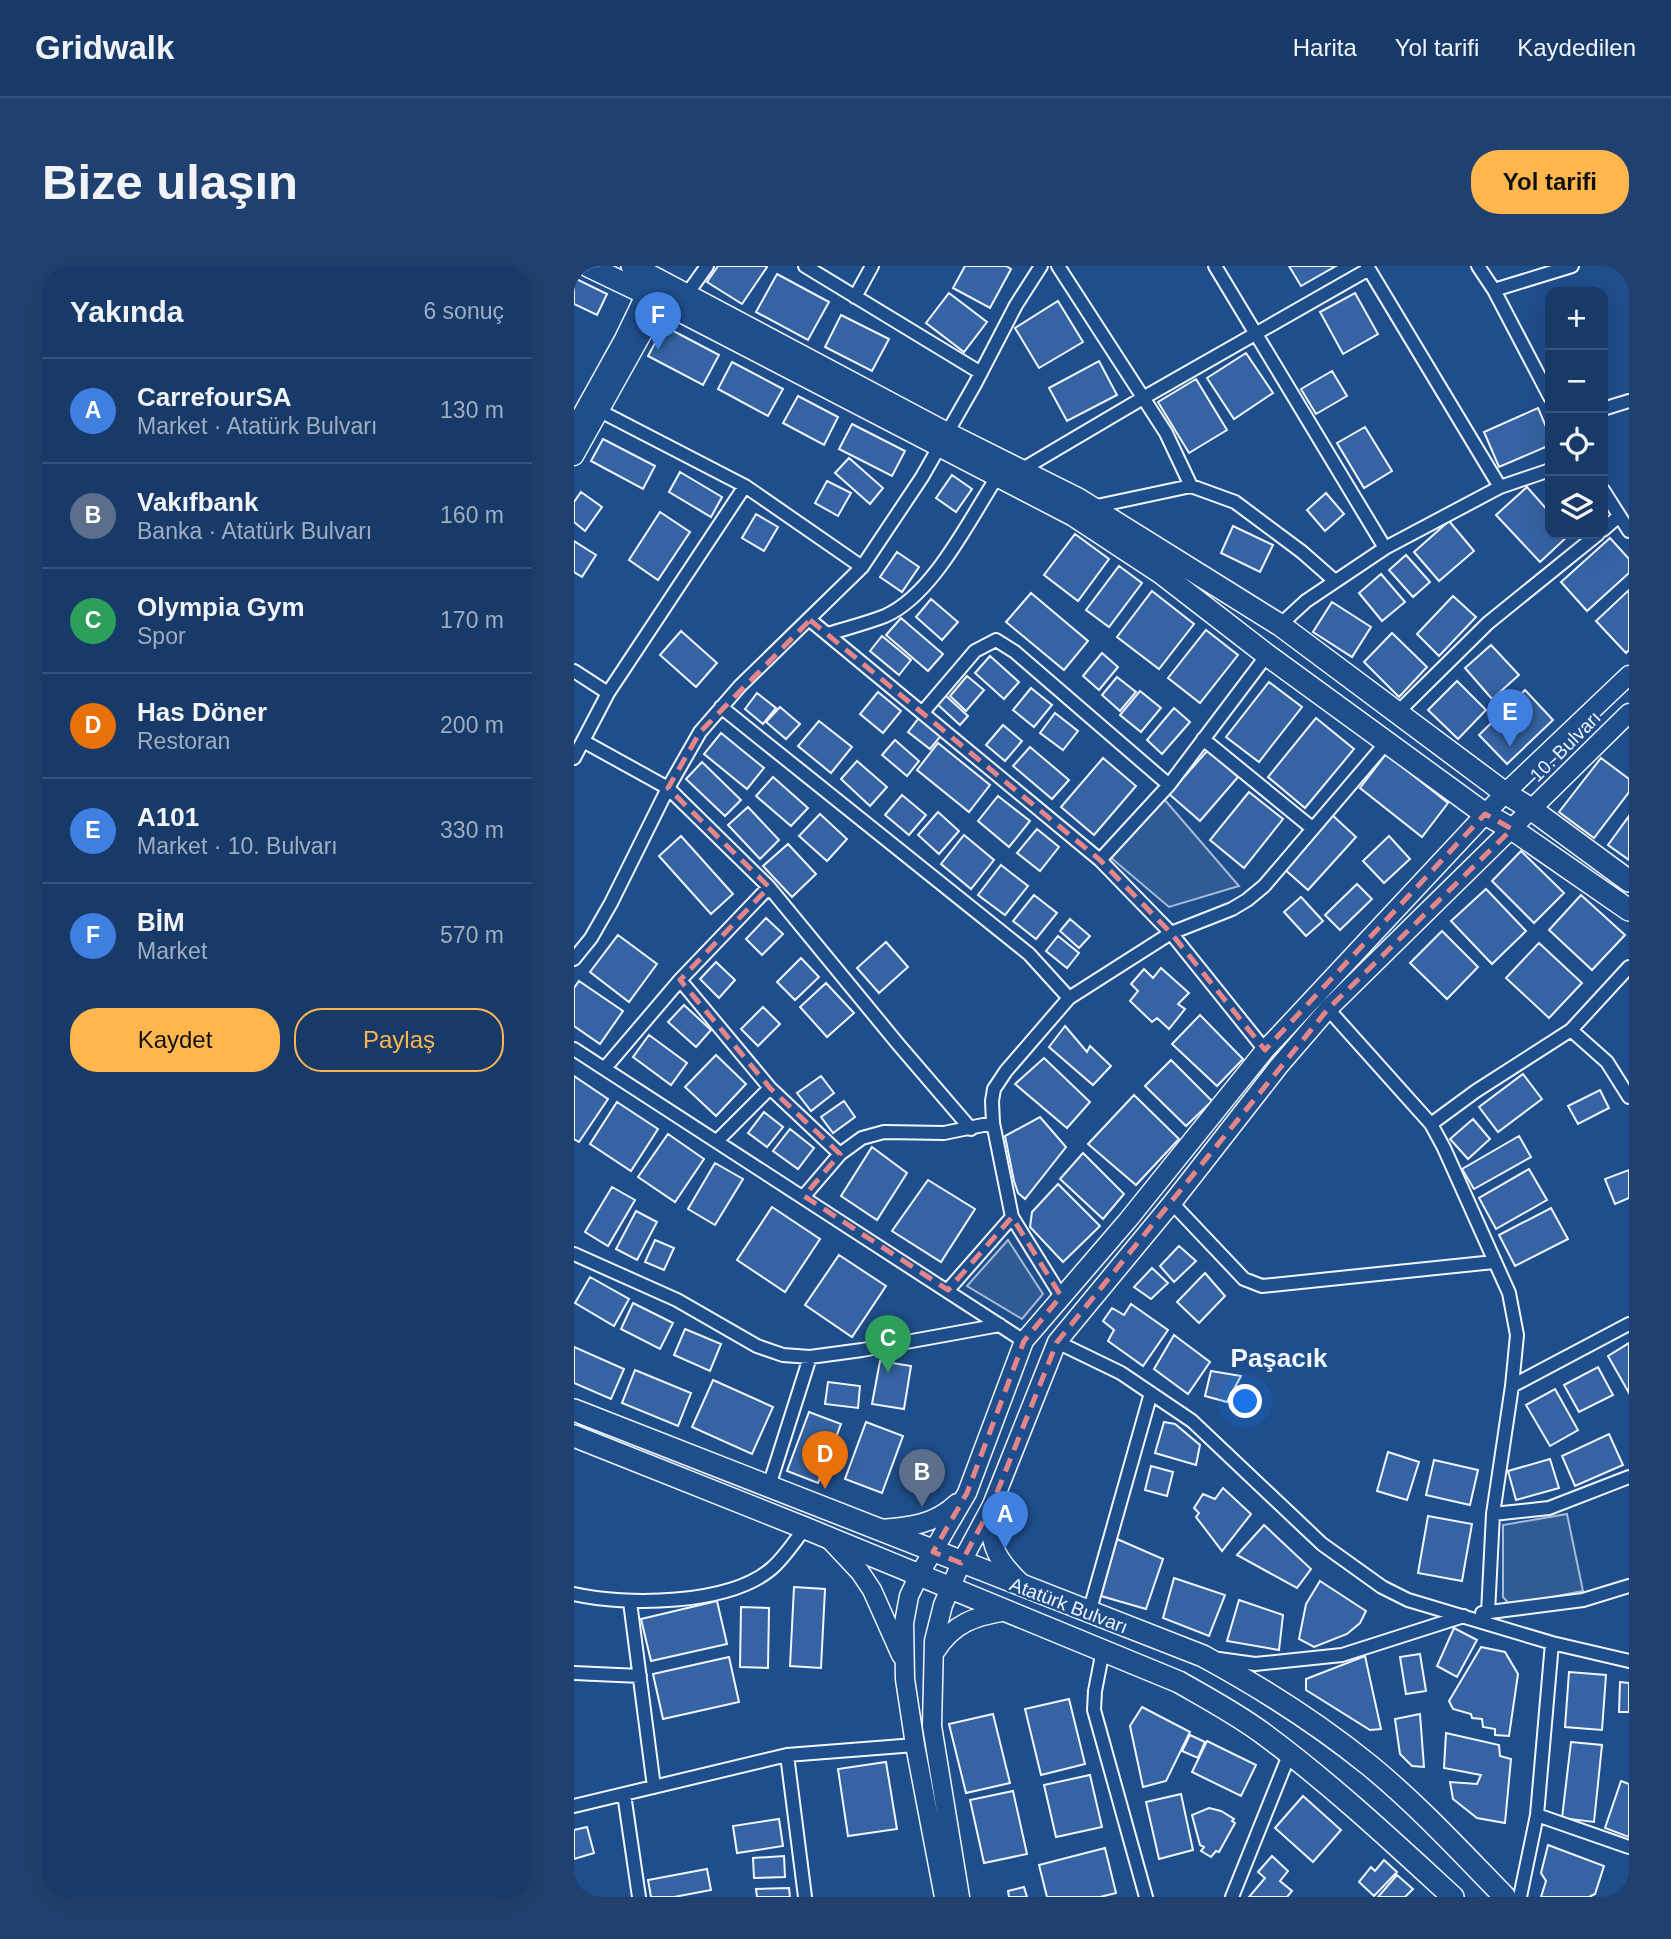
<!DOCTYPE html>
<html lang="tr">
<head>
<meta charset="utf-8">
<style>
	:root { --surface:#173a69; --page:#20416f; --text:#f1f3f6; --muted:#9eadc0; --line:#36547d; --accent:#ffb74d }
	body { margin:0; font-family:Arial,sans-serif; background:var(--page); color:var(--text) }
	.controls { position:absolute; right:21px; top:21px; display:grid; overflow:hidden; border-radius:14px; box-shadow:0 7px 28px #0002 }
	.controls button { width:63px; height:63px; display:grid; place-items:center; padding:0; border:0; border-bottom:2px solid var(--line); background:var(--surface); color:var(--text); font:35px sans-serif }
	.you { position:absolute; left:672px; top:1136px; width:24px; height:24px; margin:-18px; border:5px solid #fff; border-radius:50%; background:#1a73e8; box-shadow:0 0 0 10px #1a73e833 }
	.badge { display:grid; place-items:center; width:46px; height:46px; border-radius:50%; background:var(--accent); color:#fff; font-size:23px; font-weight:700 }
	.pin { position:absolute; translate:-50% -58px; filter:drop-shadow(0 2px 4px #0008) }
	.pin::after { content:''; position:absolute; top:37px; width:24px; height:21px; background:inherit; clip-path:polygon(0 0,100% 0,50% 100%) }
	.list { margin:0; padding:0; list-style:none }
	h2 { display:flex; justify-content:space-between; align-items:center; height:91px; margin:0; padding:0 28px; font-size:30px }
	h2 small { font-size:23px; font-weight:400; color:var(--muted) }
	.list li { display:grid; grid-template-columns:46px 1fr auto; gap:21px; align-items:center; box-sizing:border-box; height:105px; padding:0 28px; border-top:2px solid var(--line) }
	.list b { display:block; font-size:26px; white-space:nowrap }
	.list p { margin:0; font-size:23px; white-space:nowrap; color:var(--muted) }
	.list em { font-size:23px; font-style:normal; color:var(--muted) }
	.actions { display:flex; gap:14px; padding:21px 28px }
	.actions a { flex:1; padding:16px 0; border:2px solid var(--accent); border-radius:28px; text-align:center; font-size:24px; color:var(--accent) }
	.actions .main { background:var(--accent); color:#111 }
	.icon { flex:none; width:38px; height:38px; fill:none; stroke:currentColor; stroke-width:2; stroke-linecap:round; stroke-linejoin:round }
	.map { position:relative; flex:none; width:1055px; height:1631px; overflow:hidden; border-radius:28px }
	header { display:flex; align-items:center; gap:42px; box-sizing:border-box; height:98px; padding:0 35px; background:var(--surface); border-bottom:2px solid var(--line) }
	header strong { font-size:33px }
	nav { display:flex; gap:38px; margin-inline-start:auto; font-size:24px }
	.intro { display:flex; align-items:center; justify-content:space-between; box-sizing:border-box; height:168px; padding:0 42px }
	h1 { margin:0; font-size:49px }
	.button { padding:18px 32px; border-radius:28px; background:var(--accent); color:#111; font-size:24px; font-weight:700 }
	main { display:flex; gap:42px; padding:0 42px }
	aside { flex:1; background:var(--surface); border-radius:28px; box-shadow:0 7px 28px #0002 }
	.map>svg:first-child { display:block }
	.built { fill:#305b95; stroke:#a8bbd7; stroke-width:2 }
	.building { fill:#3563a3; stroke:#f2f6ff; stroke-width:2 }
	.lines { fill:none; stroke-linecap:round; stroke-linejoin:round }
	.minor-casing { stroke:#f2f6ff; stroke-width:16 }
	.secondary-casing { stroke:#f2f6ff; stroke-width:21 }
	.primary-casing { stroke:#f2f6ff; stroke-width:24 }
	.minor { stroke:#1f4e8c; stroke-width:12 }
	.secondary { stroke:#1f4e8c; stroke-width:18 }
	.primary { stroke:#1f4e8c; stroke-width:21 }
	.marked { fill:none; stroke:#e38589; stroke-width:5; stroke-dasharray:14 9; stroke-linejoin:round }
	.labels { text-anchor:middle; stroke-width:5; stroke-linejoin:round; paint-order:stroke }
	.street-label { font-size:19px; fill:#f2f6ff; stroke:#1f4e8c }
	.district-label { font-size:26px; font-weight:bold; fill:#f2f6ff; stroke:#1f4e8c }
</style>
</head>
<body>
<header>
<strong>Gridwalk</strong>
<nav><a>Harita</a><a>Yol tarifi</a><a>Kaydedilen</a></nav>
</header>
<div class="intro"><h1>Bize ulaşın</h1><a class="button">Yol tarifi</a></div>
<main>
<aside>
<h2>Yakında<small>6 sonuç</small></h2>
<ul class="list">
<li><span class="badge" style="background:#3f7fe0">A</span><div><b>CarrefourSA</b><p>Market · Atatürk Bulvarı</p></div><em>130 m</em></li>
<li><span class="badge" style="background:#5c6f8a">B</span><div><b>Vakıfbank</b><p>Banka · Atatürk Bulvarı</p></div><em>160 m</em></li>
<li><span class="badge" style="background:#2e9e5b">C</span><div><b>Olympia Gym</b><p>Spor</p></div><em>170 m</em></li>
<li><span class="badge" style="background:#e8710a">D</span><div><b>Has Döner</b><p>Restoran</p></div><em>200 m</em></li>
<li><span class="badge" style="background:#3f7fe0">E</span><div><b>A101</b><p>Market · 10. Bulvarı</p></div><em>330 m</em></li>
<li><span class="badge" style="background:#3f7fe0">F</span><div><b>BİM</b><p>Market</p></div><em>570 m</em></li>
</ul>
<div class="actions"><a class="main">Kaydet</a><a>Paylaş</a></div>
</aside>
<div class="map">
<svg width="1055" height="1631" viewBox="0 0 1055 1631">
	<rect width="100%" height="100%" fill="#1f4e8c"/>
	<path class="built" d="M590,533L665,620L595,641L536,591Z
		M434,974L469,1028L448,1053L393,1020Z
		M993,1248L1009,1325L936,1339L929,1331V1259Z"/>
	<path class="building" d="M144,0H192L193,1L168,38L133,16Z
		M391,0H432L437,3L416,42L379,22Z
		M715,0H762L727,20Z
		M203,8L255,36L234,74L182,46Z
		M0,12L33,28L23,49L0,38Z
		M375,27L413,56L390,86L352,57Z
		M781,27L804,68L769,88L746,46Z
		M484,35L509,76L465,102L441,62Z
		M267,49L315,73L298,105L251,81Z
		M90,60L145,89L129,119L74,90Z
		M672,87L699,127L660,153L633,112Z
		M525,95L543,129L493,155L475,122Z
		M158,96L209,123L194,150L144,123Z
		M758,105L773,130L742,148L727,123Z
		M622,113L653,164L615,187L584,136Z
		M224,130L264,151L250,179L209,157Z
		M964,142L976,170V179L925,201L910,166Z
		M278,158L331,185L318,210L265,183Z
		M791,161L818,205L790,222L763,177Z
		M29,173L81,200L69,223L17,195Z
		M275,192L309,222L296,238L261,207Z
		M106,206L148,231L137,251L95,226Z
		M378,209L398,223L382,246L362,232Z
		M253,215L277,227L264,250L241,237Z
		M953,221L976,247V268H996L966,296L922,249Z
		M7,226L28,241L11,265L0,256V236Z
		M752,227L770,248L751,265L733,244Z
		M86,246L116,266L84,314L55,294Z
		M182,248L204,261L190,285L168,272Z
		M875,255L900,285L865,315L840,286Z
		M659,260L699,279L686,306L647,287Z
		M501,268L535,293L504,335L470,309Z
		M1036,272L1055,293V307L1013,345L987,316Z
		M0,275L22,289L8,311L0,306Z
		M323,286L345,301L328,326L306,311Z
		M832,289L856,316L839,331L815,304Z
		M545,300L568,317L535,361L512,344Z
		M807,308L831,336L808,355L785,327Z
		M1055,324V384L1052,387L1022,355Z
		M578,325L620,358L585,403L543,371Z
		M457,327L514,375L490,404L432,356Z
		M879,330L902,351L865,390L843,368Z
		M357,333L384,356L368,374L342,351Z
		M758,336L797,361L778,391L739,366Z
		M327,352L369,388L354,405L312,369Z
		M632,364L664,389L626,437L594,412Z
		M107,365L143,397L122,421L86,389Z
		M818,367L853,401L825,431L790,396Z
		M308,370L337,394L325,409L296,385Z
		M917,379L945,409L918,433L891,402Z
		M528,387L544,401L525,424L509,410Z
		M416,390L445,416L430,433L401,407Z
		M393,410L410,424L392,445L376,430Z
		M543,411L562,426L546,445L528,429Z
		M883,415L912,444L884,473L854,444Z
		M695,416L728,441L685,496L652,471Z
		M457,422L478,439L460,461L439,444Z
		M951,424L979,454L933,498L905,469Z
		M566,425L587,442L567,466L546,449Z
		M304,426L327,445L309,467L286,448Z
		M183,427L202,442L189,458L171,443Z
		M371,429L394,450L386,459L363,438Z
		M206,441L226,458L212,473L192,456Z
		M600,442L616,456L588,488L573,474Z
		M481,447L504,465L489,484L466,467Z
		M348,448L370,466L356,483L334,466Z
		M742,452L780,483L731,542L694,511Z
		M245,455L278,481L257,507L224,480Z
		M429,459L448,475L431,495L412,479Z
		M147,467L190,502L173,523L130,488Z
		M321,474L345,495L333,510L308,489Z
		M364,477L416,519L395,546L343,504Z
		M456,481L495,514L478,533L439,500Z
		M634,484L664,511L626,555L595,528Z
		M812,488L874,537L848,571L786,522Z
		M529,492L562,520L520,569L487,541Z
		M1027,492L1055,513V526L1020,572L985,546Z
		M283,495L313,521L296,540L267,513Z
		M128,496L167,534L151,550L112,513Z
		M199,511L234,542L217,560L182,530Z
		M675,526L709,553L670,602L636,574Z
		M328,529L352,549L335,569L311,549Z
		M424,530L456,555L435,581L404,555Z
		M174,541L205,574L186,593L154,559Z
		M364,546L385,565L365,588L344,569Z
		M246,548L273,573L253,595L225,570Z
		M757,548L782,571L734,624L709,602Z
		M1055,550V594L1034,579Z
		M463,563L485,581L466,605L443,587Z
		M390,569L420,594L397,623L367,598Z
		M107,570L159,628L137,648L85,590Z
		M815,570L836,593L810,617L789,595Z
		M214,578L242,608L218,631L189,600Z
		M947,585L990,627L960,657L918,615Z
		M427,599L454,620L431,649L404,629Z
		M783,618L798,633L766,664L751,649Z
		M912,623L952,665L918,698L877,655Z
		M460,629L483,647L462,673L439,655Z
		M1007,629L1051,669L1018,704L975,664Z
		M727,631L749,655L732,670L710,646Z
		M192,652L209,668L188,689L172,673Z
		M496,653L516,670L505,682L486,665Z
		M868,665L904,701L873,733L836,697Z
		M44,669L83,698L55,736L16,706Z
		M484,670L505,687L493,702L472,685Z
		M312,676L334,701L305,727L283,702Z
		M965,677L1008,717L975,752L932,712Z
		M227,692L245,711L221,734L203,716Z
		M142,696L161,714L145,732L126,713Z
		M587,702L615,727L604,738L611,743L595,763L583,752L578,756L556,735L564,725L557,718L570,703L579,712Z
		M5,715L49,745L26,778L0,760V722Z
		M252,717L280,747L253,771L226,741Z
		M110,739L137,764L122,781L94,756Z
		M189,741L206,758L184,780L167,763Z
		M626,749L669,793L643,820L598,778Z
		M491,760L513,786L516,780L537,800L519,819L475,781Z
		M75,769L113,797L97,819L59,791Z
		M142,789L172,818L142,850L111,821Z
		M470,792L516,836L493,862L441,818Z
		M597,794L638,835L612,860L571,820Z
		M949,808L968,833L924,866L905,841Z
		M0,810L34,833L5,876L0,873Z
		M247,810L260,827L237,845L223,827Z
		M1026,824L1035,842L1004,858L994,840Z
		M560,829L605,873L562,919L514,878Z
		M270,835L281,851L259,867L247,851Z
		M43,836L84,863L57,905L16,878Z
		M190,846L209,861L193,881L174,867Z
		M466,851L492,881L451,933L444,927L440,915L431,870Z
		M899,853L916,873L894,893L876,873Z
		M216,863L240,882L224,903L199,885Z
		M94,868L130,893L101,936L64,911Z
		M945,870L957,891L900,923L888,903Z
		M298,881L333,907L303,954L267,930Z
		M509,887L550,928L529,953L486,913Z
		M141,897L169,913L141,959L114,943Z
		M955,903L973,934L922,963L905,932Z
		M1055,904V932L1041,938L1031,913Z
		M354,914L401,943L367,996L318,965Z
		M484,918L526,960L489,996L456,961L458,946Z
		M38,921L61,934L34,980L11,966Z
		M198,941L246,973L211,1026L163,994Z
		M977,942L994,973L941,1000L925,969Z
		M62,945L83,956L63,994L42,983Z
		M81,974L100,982L90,1004L71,996Z
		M605,980L622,995L600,1016L586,1000Z
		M265,989L312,1020L278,1071L231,1039Z
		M578,1002L594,1017L577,1033L560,1021Z
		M631,1007L651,1030L625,1057L603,1036Z
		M16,1011L55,1033L40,1060L1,1037Z
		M59,1037L99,1057L86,1083L47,1063Z
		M557,1038L594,1064L569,1100L534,1075L540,1064L529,1055L538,1042L550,1049Z
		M111,1063L147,1078L136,1105L100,1089Z
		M600,1069L636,1096L614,1128L580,1103Z
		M1055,1077V1127L1034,1090Z
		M0,1081L50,1103L37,1133L0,1117Z
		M306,1095L337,1100L330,1143L298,1138Z
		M1024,1101L1039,1129L1005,1146L990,1119Z
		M61,1104L117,1127L104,1160L48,1137Z
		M637,1105L667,1110L653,1136L631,1130Z
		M139,1114L199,1141L178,1188L118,1161Z
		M254,1116L286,1120L284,1142L251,1138Z
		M981,1123L1004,1164L976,1180L952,1139Z
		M235,1146L267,1158L244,1217L213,1205Z
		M292,1156L329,1170L308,1227L271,1213Z
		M590,1156L601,1158L626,1179L622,1199L581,1187Z
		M1035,1168L1049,1199L1001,1220L988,1190Z
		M814,1186L845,1196L833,1234L803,1225Z
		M976,1193L985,1222L942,1234L934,1205Z
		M860,1194L904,1204L896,1239L852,1229Z
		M577,1200L599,1206L593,1230L571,1224Z
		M649,1222L677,1248L648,1285L622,1251L625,1247L620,1242L629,1228L641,1233Z
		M854,1250L898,1258L888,1315L844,1307Z
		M690,1259L737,1303L723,1322L663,1289Z
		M543,1273L589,1293L572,1343L527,1330Z
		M600,1312L651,1329L635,1370L589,1352Z
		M746,1315L792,1345L786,1357L773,1368L740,1381L725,1373L732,1338Z
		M220,1321L251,1323L247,1402L216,1400Z
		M665,1334L709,1349L705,1384L653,1375Z
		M143,1335L153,1378L77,1395L67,1353Z
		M167,1341L195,1342L194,1402L166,1401Z
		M880,1362L903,1374L883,1411L863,1400Z
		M907,1381L931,1386L944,1408L935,1470L921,1469V1463L909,1461L908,1453L898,1452L897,1448L879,1443L875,1435Z
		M846,1388L852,1425L832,1428L826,1391Z
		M791,1390L807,1463L796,1464L732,1424V1413Z
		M155,1391L165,1436L89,1453L79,1408Z
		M995,1406L1032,1409L1028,1464L991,1461Z
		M1046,1416L1055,1417V1446H1045Z
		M495,1433L511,1498L467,1509L451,1443Z
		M568,1441L616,1466L592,1515L569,1521L556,1460Z
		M419,1448L436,1517L392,1527L375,1458Z
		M846,1448L850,1501L838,1500L826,1488L821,1453Z
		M872,1467L925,1479L926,1490L937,1493L931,1557L903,1552L879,1533L876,1516L903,1518L907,1509L870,1502Z
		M616,1469L631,1476L624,1492L608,1485Z
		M633,1475L682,1499L667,1530L618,1506Z
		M997,1476L1028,1479L1020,1556L988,1552Z
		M312,1496L323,1563L274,1570L264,1503Z
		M516,1509L528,1561L482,1571L470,1519Z
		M1047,1515L1055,1518V1571L1031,1562Z
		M439,1525L453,1588L410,1597L396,1534Z
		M607,1528L619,1584L585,1593L572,1536Z
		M729,1530L767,1564L739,1596L701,1562Z
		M635,1542L647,1545L660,1553L658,1555L661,1557L645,1586L642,1585L637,1591L627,1585L630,1581L626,1579L618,1549Z
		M205,1553L209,1580L163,1587L159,1560Z
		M13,1561L20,1587L0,1593V1564Z
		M974,1579L1030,1600L1021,1628L1015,1631H967L972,1615L967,1607Z
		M531,1582L542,1627L526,1631H473L465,1599Z
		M210,1590L211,1611L180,1612L179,1592Z
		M698,1590L714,1605L706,1615L718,1625L713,1631H675L691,1612L684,1606Z
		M810,1594L823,1606L800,1630L785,1616L797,1601L801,1605Z
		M133,1603L137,1624L100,1631H77L74,1614Z
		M823,1609L839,1623L831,1631H804Z
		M450,1621L453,1631H435L434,1625Z
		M215,1622L216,1631H183L182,1623Z"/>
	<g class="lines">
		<defs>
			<path id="minor" d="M231,0L407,107
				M484,0L592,167L617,220
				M641,0L811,282
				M793,0L926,221
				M904,0L920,24L976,131
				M920,24L998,0
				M113,28L133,0
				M281,31L298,0
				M1029,143L1055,135
				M26,145L171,220L288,301
				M447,204L569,132L795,3
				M1029,224L1055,265
				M518,241L617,220L661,236L728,286L761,315
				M1029,264L1045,250
				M236,354L526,594L597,667L691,784
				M706,359L732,335L811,282L926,221L976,204
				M254,368C273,362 293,357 311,350C359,329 395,254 423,211
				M0,405L34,427
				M147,441L455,688L495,732
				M349,446L401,385L422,374L441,386L595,519
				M824,446L914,357L1024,268
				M629,473L738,562
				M9,475L94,522L195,621L324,778L397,863
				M0,492L34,427L171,220
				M526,594L595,519L693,389
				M0,693L17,672L37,637L94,522L126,466L166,420L288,301L348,211L401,118L442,39L467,0
				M106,714L196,822L266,888
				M754,743L857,858L870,882L935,1027L943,1069L938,1120L919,1248L914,1347
				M997,764L1033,796L1055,831
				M0,783L450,1075
				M31,802L106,714L195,621
				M857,858L902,825L997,764L1055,701
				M143,875L196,822
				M230,930L266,888L288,872L310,866L370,867L419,857
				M598,937L670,1013L688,1020L920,996
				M0,988L103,1034L183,1080L209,1089L236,1091L288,1084L426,1059
				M374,1024L438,951
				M487,1030L438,951L419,857L418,835L420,823L432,805L495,732L597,667L658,643L673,634L690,620L812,477
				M483,1076L547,1107L618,1155L748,1278L808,1321L834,1334L978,1377L1055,1395
				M938,1120L1055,1058
				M195,1220L236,1091
				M919,1248L975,1242L1055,1211
				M0,1328C52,1340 154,1339 197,1303C210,1292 220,1276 231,1262
				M56,1336L80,1521
				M515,1347L577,1127
				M908,1347L1009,1334L1055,1320
				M529,1384L521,1425L520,1444L572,1631
				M645,1393L681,1398L768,1389L890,1350
				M0,1407L66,1410
				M213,1489L231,1631
				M50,1528L65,1631
				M0,1540L213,1489L341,1479
				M963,1549L1055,1581
				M658,1631L715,1489
				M946,1631L963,1549L978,1377"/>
			<path id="secondary" d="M0,163L50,73L77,17
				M0,190L92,25
				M417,1246C414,1281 425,1296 449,1319
				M306,1263C335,1261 360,1259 383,1237
				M256,1274L286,1306L298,1324L327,1389
				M361,1386C379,1357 401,1350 433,1345
				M370,1631L341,1479L331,1413L330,1357L335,1330L345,1309L393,1227L450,1075L554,954L691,784L931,527L1055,409
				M386,1631L358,1460L360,1375L369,1339L387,1297L418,1239L483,1076L598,937L705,800L754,743L1055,447"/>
			<path id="primary" d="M14,0L87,35L499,249L587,307L693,389L911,548L938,563L1055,644
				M58,0L372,167L504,233L706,359L931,527L957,543L1055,615
				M0,1144L629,1390C688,1422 743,1457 795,1499C844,1539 887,1586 931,1631
				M0,1170L231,1262L605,1416C633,1432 661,1447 687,1466C755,1516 817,1574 879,1631"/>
		</defs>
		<use href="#minor" class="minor-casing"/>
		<use href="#secondary" class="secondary-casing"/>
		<use href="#primary" class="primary-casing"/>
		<use href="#minor" class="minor"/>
		<use href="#secondary" class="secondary"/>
		<use href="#primary" class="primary"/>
	</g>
	<path class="marked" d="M236,354L526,594L597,667L691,784L911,548L938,563L754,743L483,1076L418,1239L387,1297L359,1286L393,1227L450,1075L487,1030L438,951L374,1024L230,930L266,888L196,822L106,714L195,621L94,522L126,466Z"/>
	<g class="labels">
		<g class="street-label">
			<text transform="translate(991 480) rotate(-45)" y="7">10. Bulvarı</text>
			<text transform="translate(495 1339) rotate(21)" y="7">Atatürk Bulvarı</text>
		</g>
		<g class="district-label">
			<text x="705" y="1101">Paşacık</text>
		</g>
	</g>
</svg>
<div class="controls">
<button>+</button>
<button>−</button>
<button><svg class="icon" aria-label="locate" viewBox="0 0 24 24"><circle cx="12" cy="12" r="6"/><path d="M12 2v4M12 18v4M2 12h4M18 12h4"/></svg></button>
<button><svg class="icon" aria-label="layers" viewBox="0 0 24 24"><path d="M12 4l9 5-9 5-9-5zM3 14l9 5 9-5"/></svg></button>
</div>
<div class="you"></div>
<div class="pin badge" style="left:431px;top:1283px;background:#3f7fe0">A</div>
<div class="pin badge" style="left:348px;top:1241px;background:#5c6f8a">B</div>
<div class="pin badge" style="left:314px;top:1107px;background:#2e9e5b">C</div>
<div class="pin badge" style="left:251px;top:1223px;background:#e8710a">D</div>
<div class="pin badge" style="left:936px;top:481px;background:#3f7fe0">E</div>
<div class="pin badge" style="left:84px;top:84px;background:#3f7fe0">F</div>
</div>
</main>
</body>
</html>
